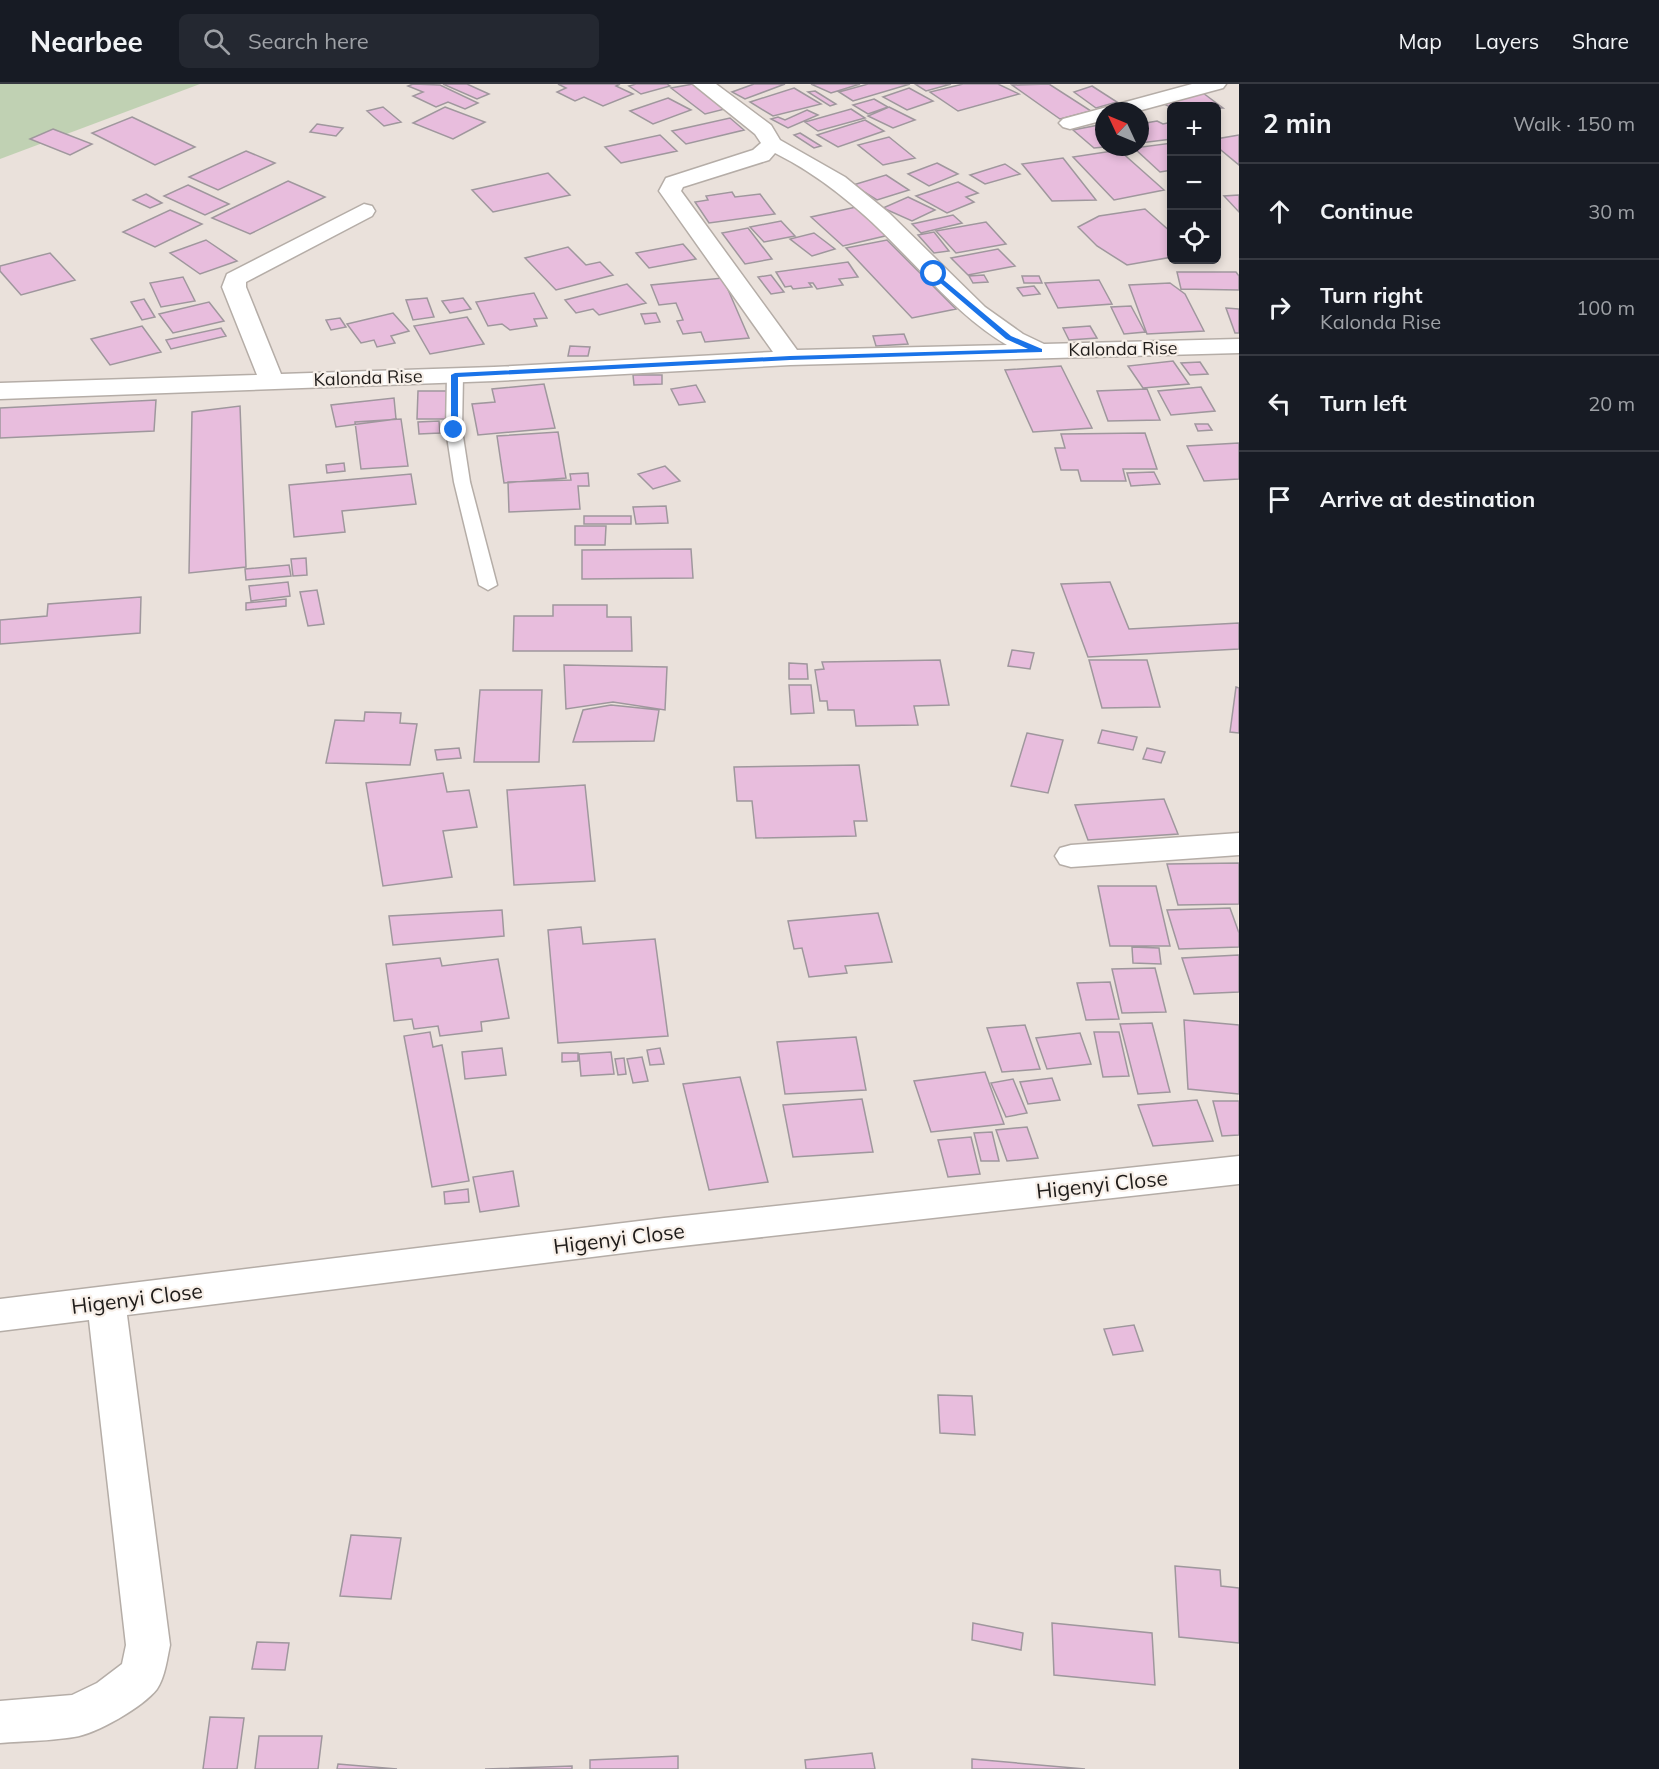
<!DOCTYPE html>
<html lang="en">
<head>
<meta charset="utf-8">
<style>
	:root { --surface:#171b24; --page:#242831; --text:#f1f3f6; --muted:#9ea1a6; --line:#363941 }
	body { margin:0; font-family:Mulish,sans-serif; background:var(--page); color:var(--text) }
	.controls { position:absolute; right:18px; top:18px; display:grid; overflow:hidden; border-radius:9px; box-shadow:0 3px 9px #0003 }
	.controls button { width:54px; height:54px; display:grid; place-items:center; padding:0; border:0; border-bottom:2px solid var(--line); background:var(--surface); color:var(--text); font:30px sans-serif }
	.compass { position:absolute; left:1095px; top:18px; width:54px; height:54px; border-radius:50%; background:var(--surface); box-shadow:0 3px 9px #0003; rotate:314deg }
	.stop { position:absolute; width:18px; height:18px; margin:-14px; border:4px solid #1a73e8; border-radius:50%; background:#fff }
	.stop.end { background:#1a73e8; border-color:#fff; box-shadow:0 2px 6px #0008 }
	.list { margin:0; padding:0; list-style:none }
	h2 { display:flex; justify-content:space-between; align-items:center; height:78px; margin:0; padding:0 24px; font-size:26px }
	h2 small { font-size:20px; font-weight:400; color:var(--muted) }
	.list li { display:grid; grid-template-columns:39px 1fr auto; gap:18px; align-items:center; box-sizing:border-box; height:96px; padding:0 24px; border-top:2px solid var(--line) }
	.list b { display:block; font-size:22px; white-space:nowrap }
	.list p { margin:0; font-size:20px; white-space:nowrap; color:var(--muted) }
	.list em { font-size:20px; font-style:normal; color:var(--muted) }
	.icon { flex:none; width:33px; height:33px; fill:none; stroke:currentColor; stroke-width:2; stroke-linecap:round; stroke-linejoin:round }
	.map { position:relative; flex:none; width:1239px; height:1685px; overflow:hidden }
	header { display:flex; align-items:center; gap:36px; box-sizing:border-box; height:84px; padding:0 30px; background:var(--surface); border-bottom:2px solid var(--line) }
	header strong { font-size:28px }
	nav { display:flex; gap:33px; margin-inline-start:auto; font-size:21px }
	.search { width:420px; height:54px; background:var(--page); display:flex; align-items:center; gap:15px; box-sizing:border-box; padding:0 21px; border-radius:9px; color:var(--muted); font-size:22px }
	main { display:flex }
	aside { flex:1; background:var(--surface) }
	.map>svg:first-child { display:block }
	.green { fill:#c0d1b3 }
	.building { fill:#e8bddd; stroke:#9f979d; stroke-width:1.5 }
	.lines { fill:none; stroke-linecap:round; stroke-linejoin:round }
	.service-casing { stroke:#b5ada7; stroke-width:3 }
	.minor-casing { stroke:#b5ada7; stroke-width:3 }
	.service { fill:#fff; fill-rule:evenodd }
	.minor { fill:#fff; fill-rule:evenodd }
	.route { fill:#1a73e8 }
	.labels { text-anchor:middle; stroke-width:4.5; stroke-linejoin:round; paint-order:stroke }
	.far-street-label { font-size:18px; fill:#1f1c1a; stroke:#f7efe8 }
	.street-label { font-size:21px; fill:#1f1c1a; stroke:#f7efe8 }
</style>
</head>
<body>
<header>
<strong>Nearbee</strong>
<div class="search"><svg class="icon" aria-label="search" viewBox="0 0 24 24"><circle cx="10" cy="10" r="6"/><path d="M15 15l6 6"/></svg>Search here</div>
<nav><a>Map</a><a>Layers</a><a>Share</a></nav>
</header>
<main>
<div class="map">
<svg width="1239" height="1685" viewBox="0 0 1239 1685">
	<rect width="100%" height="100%" fill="#eae1db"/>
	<path class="green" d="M0,0H200L0,75Z"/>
	<path class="building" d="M413,0L440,1L478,19L465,25L448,18L436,23L413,12L423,8L408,2Z
		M443,0H467L489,10L477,15Z
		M558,0H620L616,2L633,10L603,22L584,13L575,17L557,8L566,4Z
		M636,0H667L670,2L641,10L629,2Z
		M693,0L725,25L705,30L671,4Z
		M754,0H785L745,15L732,8Z
		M811,0H860L831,9Z
		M868,0H910L853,17L839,8Z
		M915,0H951L926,7Z
		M963,0H998L1019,10L958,27L930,8Z
		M1049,0L1091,27L1060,35L1012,1Z
		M1092,2L1117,18L1096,24L1074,8Z
		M794,4L821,20L773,32L750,18Z
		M909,4L933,17L907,26L883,13Z
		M815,7L836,20L830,22L808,8Z
		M1203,9L1223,24H1172L1164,20Z
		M668,14L691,26L653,40L630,27Z
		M874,15L888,23L868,30L853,21Z
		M383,23L401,38L384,42L367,27Z
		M445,23L485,38L453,55L413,39Z
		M889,23L915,36L893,44L868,32Z
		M851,25L865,34L818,47L805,38Z
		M807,26L818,31L788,44L771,35L778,33L785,36Z
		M132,33L195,63L155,81L92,49Z
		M730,34L744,46L686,60L672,47Z
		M865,36L884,47L838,63L817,51Z
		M1157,37L1163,40L1172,38V55L1140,59V40Z
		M317,40L343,44L336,52L310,48Z
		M1104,40V63L1094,64L1073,46Z
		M53,45L92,60L70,71L30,55Z
		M800,49L821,62L814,64L794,51Z
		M660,51L677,67L621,79L605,63Z
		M1239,51V81L1216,62V55Z
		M889,53L915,74L883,81L858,61Z
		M1172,59V86L1160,88L1134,64Z
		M1119,66L1164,106L1114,116L1073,73Z
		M246,67L275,79L218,106L189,93Z
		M1063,74L1096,116L1052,117L1022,80Z
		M937,79L958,90L929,102L908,90Z
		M1005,80L1020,90L985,100L970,91Z
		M548,89L570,111L493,128L472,106Z
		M886,91L909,106L877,116L853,101Z
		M288,97L325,113L250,150L212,134Z
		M958,98L978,109L966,113L974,118L947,129L916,112Z
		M188,101L229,120L205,131L164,112Z
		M732,108L735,113L760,110L775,130L709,139L695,118L708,116L706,112Z
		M146,110L162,119L150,124L133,116Z
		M1239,111V128L1224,112Z
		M908,113L935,126L912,137L883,124Z
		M856,123L889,151L843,162L811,133Z
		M1145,125L1172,149V173L1127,181L1097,162L1078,143L1099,132Z
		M170,126L202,140L155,163L123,148Z
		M953,131L962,139L921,149L912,140Z
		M781,137L795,152L764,158L750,143Z
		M986,138L1006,160L956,169L936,147Z
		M748,144L772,175L745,180L722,149Z
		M934,148L949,167L934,169L918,151Z
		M814,149L835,165L812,172L790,155Z
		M206,156L237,177L200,190L170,169Z
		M887,156L956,225L912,234L846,164Z
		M683,160L696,175L649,184L636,169Z
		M568,163L586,181L600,178L613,191L556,206L525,174Z
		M998,165L1015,182L968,191L951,174Z
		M50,169L75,196L21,211L0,187V182Z
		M848,178L858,193L839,195L843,201L817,205L813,199H809L812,203L793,205L791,202L785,203L776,188Z
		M1177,188H1236L1239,192V206L1181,205Z
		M771,191L784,208L771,210L758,193Z
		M984,191L988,198L973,199L969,192Z
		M1022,192H1039L1042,199H1024Z
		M183,193L195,217L161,223L150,199Z
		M723,194L749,254L705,258L701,248L683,250L677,237L683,236L676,219L659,221L651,201Z
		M1099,196L1112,220L1058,224L1045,199Z
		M1170,199L1185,210L1204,247L1147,250L1129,201Z
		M627,200L646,219L599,231L593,225L576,229L565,216Z
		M1034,202L1040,210L1023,212L1017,204Z
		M534,209L547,234L534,235L537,242L510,246L502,240L488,242L476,218Z
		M427,214L434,233L413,236L406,216Z
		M463,214L471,225L450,229L442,217Z
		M144,215L155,233L142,236L131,218Z
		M209,218L224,237L173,249L159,230Z
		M1131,222L1145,248L1124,250L1111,223Z
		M1226,224L1239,225V249H1235Z
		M393,229L409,247L391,252L395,259L377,263L374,256L361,259L347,240Z
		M656,229L660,238L645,240L641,230Z
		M467,233L484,260L430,270L414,242Z
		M340,234L346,243L331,246L326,236Z
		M142,242L161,268L110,281L91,255Z
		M1090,242L1097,254L1069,256L1063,244Z
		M221,244L226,252L171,265L166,256Z
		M904,250L908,260L876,262L873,252Z
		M570,262L590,263L588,272H568Z
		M1173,277L1189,300L1143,304L1128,282Z
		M1200,278L1208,290L1190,291L1181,279Z
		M1061,282L1092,344L1033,348L1005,286Z
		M633,291H662V300L634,301Z
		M544,300L555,344L478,351L472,320L495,318L492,305Z
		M696,301L705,318L679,321L671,305Z
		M1201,303L1215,327L1171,331L1158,307Z
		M1147,305L1160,336L1108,337L1097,307Z
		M418,307H447L446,335H417Z
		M394,314L396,335L336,343L331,321Z
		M156,316L154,347L0,354V324Z
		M240,322L246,483L189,489L192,328Z
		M401,335L408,382L361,385L355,338Z
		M439,337L440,349L419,350L418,338Z
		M1195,340H1208L1212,346L1198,347Z
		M558,348L566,394L504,399L497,352Z
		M1145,349L1157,385H1123L1126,397H1081L1078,386H1061L1055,364H1065L1061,350Z
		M1239,359V395L1204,397L1187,362Z
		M344,379L345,387L327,389L326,381Z
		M665,382L680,397L653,405L638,390Z
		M1154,388L1160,400L1131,402L1127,389Z
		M588,389L589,402H578L580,425L509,428L508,398L571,396L570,390Z
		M411,390L416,420L342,427L345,448L294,453L289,401Z
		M666,422L668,439L636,440L633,423Z
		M584,432H631V440H584Z
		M575,442H606L605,461H575Z
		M691,465L693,494L582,495V466Z
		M306,474L307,491L293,492L291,475Z
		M289,481L291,492L246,496L245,485Z
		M288,498L290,512L251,517L249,502Z
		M1110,498L1129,545L1239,539V565L1088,573L1061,500Z
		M317,506L324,540L308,542L300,508Z
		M141,513L140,549L0,560V536L47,532L48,520Z
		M286,515V522L246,526V519Z
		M553,521H607V533H631L632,567H513L514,532H553Z
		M1012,566L1034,569L1030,585L1008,582Z
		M940,576L949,621L914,622L918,641L856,642L854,626H828L827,617H820L815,586L824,585L822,578Z
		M1089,576H1147L1160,623L1102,624Z
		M789,579L807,580L808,595H789Z
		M564,581L667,583L665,626L613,618L566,625Z
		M789,601H811L814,629L791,630Z
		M1236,603L1239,604V649L1230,648Z
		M480,606H542L539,678H474Z
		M611,621L659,626L654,657L573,658L583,626Z
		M365,628L401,629L400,639L417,640L410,681L326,679L335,636L364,637Z
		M1102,646L1137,653L1133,666L1098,659Z
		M1027,649L1063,656L1048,709L1011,702Z
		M459,664L461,674L437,676L435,666Z
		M1147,664L1165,668L1161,679L1143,675Z
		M859,681L867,737H854L856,752L756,754L752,717H737L734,683Z
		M443,689L447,708L469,706L477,743L443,747L452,793L383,802L366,699Z
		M585,701L595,797L514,801L507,706Z
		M1164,715L1178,750L1088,756L1075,721Z
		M1239,779V820L1178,821L1167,780Z
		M1098,802H1156L1170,862H1110Z
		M1230,824L1239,849V863L1179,865L1167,826Z
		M502,826L504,852L393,861L389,832Z
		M878,829L892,878L845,882L847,889L809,893L802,864L794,865L788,837Z
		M581,843L583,860L655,855L668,952L558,959L548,846Z
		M1132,863L1159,864L1161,880L1133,879Z
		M1239,871V908L1194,910L1182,874Z
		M440,874L442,882L498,875L509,934L481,938L482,947L440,952L438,942L414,945L412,935L394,937L386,880Z
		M1155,884L1166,928L1122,929L1112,885Z
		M1110,898L1119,935L1086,936L1077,899Z
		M1184,936L1239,941V1010L1188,1005Z
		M1152,939L1170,1008L1138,1010L1120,940Z
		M1025,941L1040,985L1002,988L987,944Z
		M430,948L433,963L442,961L469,1097L432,1103L404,952Z
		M1094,948H1119L1129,992L1103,993Z
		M1080,949L1091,980L1047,985L1036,954Z
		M856,953L866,1006L785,1010L777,958Z
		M502,964L506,991L465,995L462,968Z
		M660,964L664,980L650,981L647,966Z
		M611,968L614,990L581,992L579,970Z
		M562,969H578V977L562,978Z
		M642,973L648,997L633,999L627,975Z
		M624,974L626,990L618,991L615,975Z
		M985,988L1004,1040L931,1048L914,997Z
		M740,993L768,1098L709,1106L683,1000Z
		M1052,994L1060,1016L1028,1020L1020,998Z
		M1013,995L1027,1029L1006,1033L991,999Z
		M862,1015L873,1068L793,1073L783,1021Z
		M1197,1016L1213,1057L1153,1062L1138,1021Z
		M1213,1017H1239V1051L1222,1052Z
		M1027,1043L1038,1074L1007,1077L996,1046Z
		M992,1048L999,1077H981L974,1049Z
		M971,1053L980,1090L948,1093L938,1056Z
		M513,1087L519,1122L480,1128L473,1093Z
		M468,1105L469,1118L445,1120L444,1108Z
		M1134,1241L1143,1267L1113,1271L1104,1245Z
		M938,1311L972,1312L975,1351L940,1349Z
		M351,1451L401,1454L391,1515L340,1512Z
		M1175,1482L1220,1486L1221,1502L1239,1504V1559L1179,1553Z
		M973,1539L1023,1549L1021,1566L972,1556Z
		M1052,1539L1152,1549L1155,1601L1054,1591Z
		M257,1558L289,1559L285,1586L252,1585Z
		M210,1633L244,1634L237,1685H203Z
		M259,1652H322L318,1685H255Z
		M872,1669L875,1685H806L805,1676Z
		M678,1672V1685H590V1676Z
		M972,1675L1085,1685H972Z
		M338,1680L397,1685H337Z
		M572,1682V1685H485Z"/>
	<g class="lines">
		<defs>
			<path id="service" d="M455,286L463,291L462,346L470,398L497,501L488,506L479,501L454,398L446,346L447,291Z"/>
			<path id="minor" d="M693,0H716L771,41L780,56L845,93L889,129L985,223L1023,250L1044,260L1239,255V269L790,281L494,297L0,315V299L257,291L222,203L227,190L364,120L372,122L375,127L372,132L246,198V203L281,290L494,283L773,268L659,107L666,94L753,66L761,59L755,50ZM775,69C823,93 864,128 901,167C935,201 966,237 1007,261L797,266L681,107L683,103L769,76Z
				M1192,0H1226L1223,4L1138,27H1104V36L1070,45L1063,43L1059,39L1063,35Z
				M1239,749V771L1071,783L1060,780L1055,772L1060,764L1071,761Z
				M1239,1072V1100L664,1164L127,1231L170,1561C167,1575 165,1593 157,1605C143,1623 96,1650 74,1653C50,1657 24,1657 0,1659V1617L72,1611L97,1599L122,1580L126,1561L89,1236L0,1247V1215L664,1134Z"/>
		</defs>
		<use href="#service" class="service-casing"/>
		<use href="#minor" class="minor-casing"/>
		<use href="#service" class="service"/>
		<use href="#minor" class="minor"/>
	</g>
	<path class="route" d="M934,188L1011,252L1042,265V268L790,276L458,293V346L454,348L451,346V291L455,289L790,272L1028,265L1006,255L931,191Z"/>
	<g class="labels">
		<g class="far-street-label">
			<text transform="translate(1123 265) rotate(-1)" y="6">Kalonda Rise</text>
			<text transform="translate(368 294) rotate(-2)" y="6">Kalonda Rise</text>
		</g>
		<g class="street-label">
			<text transform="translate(1102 1101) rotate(-6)" y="7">Higenyi Close</text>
			<text transform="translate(619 1155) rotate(-7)" y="7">Higenyi Close</text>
			<text transform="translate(137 1215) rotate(-7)" y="7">Higenyi Close</text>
		</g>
	</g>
</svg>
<div class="controls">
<button>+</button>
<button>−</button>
<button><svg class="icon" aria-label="locate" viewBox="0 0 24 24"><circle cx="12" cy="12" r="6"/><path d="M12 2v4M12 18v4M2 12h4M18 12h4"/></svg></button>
</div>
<svg class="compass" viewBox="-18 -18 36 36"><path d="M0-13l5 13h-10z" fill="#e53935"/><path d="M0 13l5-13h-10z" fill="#9ea1a6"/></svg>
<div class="stop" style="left:934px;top:190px"></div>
<div class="stop end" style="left:454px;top:346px"></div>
</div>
<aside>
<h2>2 min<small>Walk · 150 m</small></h2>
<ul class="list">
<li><svg class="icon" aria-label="ahead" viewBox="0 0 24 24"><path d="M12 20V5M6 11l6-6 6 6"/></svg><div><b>Continue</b></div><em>30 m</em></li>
<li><svg class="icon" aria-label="right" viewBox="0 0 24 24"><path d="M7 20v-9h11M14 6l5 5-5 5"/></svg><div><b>Turn right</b><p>Kalonda Rise</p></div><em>100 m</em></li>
<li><svg class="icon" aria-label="left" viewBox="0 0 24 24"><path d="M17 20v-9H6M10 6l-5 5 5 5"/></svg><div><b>Turn left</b></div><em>20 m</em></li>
<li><svg class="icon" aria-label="arrive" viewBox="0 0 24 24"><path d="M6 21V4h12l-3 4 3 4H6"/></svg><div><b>Arrive at destination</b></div></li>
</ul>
</aside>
</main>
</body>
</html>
